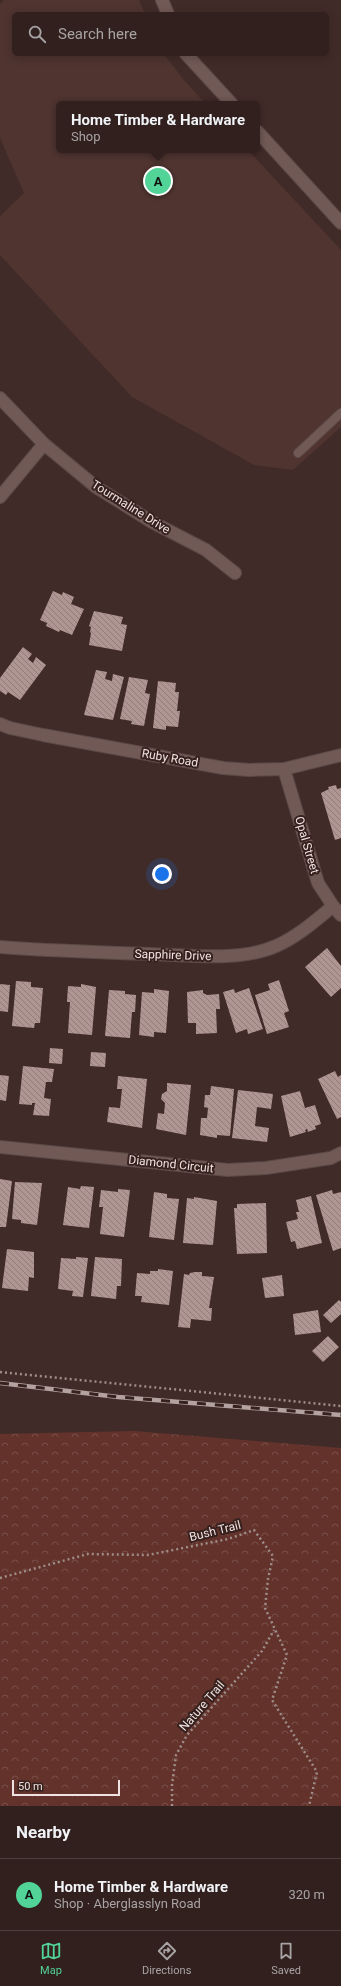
<!DOCTYPE html>
<html lang="en">
<head>
<meta charset="utf-8">
<style>
	:root { --surface:#31201e; --page:#3d2d2b; --text:#f1f3f6; --muted:#a8a3a4; --line:#4c3e3c; --accent:#52d397 }
	body { margin:0; font-family:Roboto,sans-serif; background:var(--page); color:var(--text) }
	.scale { position:absolute; left:12px; bottom:10px; width:108px; box-sizing:border-box; padding-left:4px; border:2px solid #f0e2e0; border-top:0; font-size:11px; line-height:14px; white-space:nowrap; color:#f0e2e0; -webkit-text-stroke:3px #36211e; paint-order:stroke }
	.you { position:absolute; left:162px; top:874px; width:14px; height:14px; margin:-10px; border:3px solid #fff; border-radius:50%; background:#1a73e8; box-shadow:0 0 0 6px #1a73e833 }
	.badge { display:grid; place-items:center; width:26px; height:26px; border-radius:50%; background:var(--accent); color:#111; font-size:13px; font-weight:700 }
	.pin { position:absolute; translate:-50% -50%; border:2px solid #fff; box-shadow:0 1px 4px #0006 }
	.popup { position:absolute; left:56px; top:101px; width:204px; height:52px; box-sizing:border-box; display:grid; place-content:center; border-radius:6px; background:var(--surface); filter:drop-shadow(0 1px 3px #0005); font-size:13px; white-space:nowrap; color:var(--muted) }
	.popup b { font-size:15px; color:var(--text) }
	.popup::after { content:''; position:absolute; left:50%; top:100%; margin-left:-8px; border:8px solid transparent; border-top-color:var(--surface) }
	.list { margin:0; padding:0; list-style:none }
	h2 { display:flex; justify-content:space-between; align-items:center; height:52px; margin:0; padding:0 16px; font-size:17px }
	h2 small { font-size:13px; font-weight:400; color:var(--muted) }
	.list li { display:grid; grid-template-columns:26px 1fr auto; gap:12px; align-items:center; box-sizing:border-box; height:72px; padding:0 16px; border-top:1px solid var(--line) }
	.list b { display:block; font-size:15px; white-space:nowrap }
	.list p { margin:0; font-size:13px; white-space:nowrap; color:var(--muted) }
	.list em { font-size:13px; font-style:normal; color:var(--muted) }
	.icon { flex:none; width:22px; height:22px; fill:none; stroke:currentColor; stroke-width:2; stroke-linecap:round; stroke-linejoin:round }
	.map { position:relative; flex:none; width:341px; height:1806px; overflow:hidden }
	.search { position:absolute; background:var(--surface); box-shadow:0 2px 10px #0003; left:12px; right:12px; top:12px; height:44px; display:flex; align-items:center; gap:10px; box-sizing:border-box; padding:0 14px; border-radius:6px; color:var(--muted); font-size:15px }
	.sheet { height:124px; background:var(--surface) }
	nav { display:flex; justify-content:space-around; align-items:center; box-sizing:border-box; height:56px; border-top:1px solid var(--line); background:var(--surface); font-size:11px; color:var(--muted) }
	nav a { display:grid; justify-items:center; gap:2px }
	nav .on { color:var(--accent) }
	.map>svg:first-child { display:block }
	.built { fill:#4f3430 }
	.forest { fill:url(#forest-crowns) }
	.building { fill:url(#building-back-hatch) }
	.lines { fill:none; stroke-linecap:round; stroke-linejoin:round }
	.lane-casing { stroke:#5b4947; stroke-width:10 }
	.street-casing { stroke:#5b4947; stroke-width:14 }
	.secondary-casing { stroke:#5b4947; stroke-width:14 }
	.path { stroke:#9f8d8a; stroke-width:2.5; stroke-dasharray:2 3; stroke-linecap:butt }
	.lane { stroke:#715955; stroke-width:8 }
	.street { stroke:#715955; stroke-width:12 }
	.secondary { stroke:#715955; stroke-width:12 }
	.rail-casing { stroke:#b3a2a0; stroke-width:4.5 }
	.rail { stroke:#36211e; stroke-width:3; stroke-dasharray:9; stroke-linecap:butt }
	.labels { text-anchor:middle; stroke-width:4; stroke-linejoin:round; paint-order:stroke }
	.street-label { font-size:12px; fill:#f0e2e0; stroke:#36211e }
</style>
</head>
<body>
<div class="map">
<svg width="341" height="1806" viewBox="0 0 341 1806">
	<defs>
		<pattern id="forest-crowns" width="20" height="18" patternUnits="userSpaceOnUse"><rect width="20" height="18" fill="#62322b"/><path d="M2 6a3 3 0 1 1 6 0M12 15a3 3 0 1 1 6 0" fill="none" stroke="#794f49"/></pattern>
		<pattern id="building-back-hatch" width="6" height="6" patternUnits="userSpaceOnUse"><rect width="6" height="6" fill="#b09692"/><path d="M-1 5l2 2M0 0l6 6M5-1l2 2" fill="none" stroke="#917d7a"/></pattern>
	</defs>
	<rect width="100%" height="100%" fill="#412b28"/>
	<path class="built" d="M4,0H139L145,14H14V54H164L183,79L206,104H59V150H248L341,250V427L293,470L254,465L132,397L0,255V216L24,193L0,138V4Z"/>
	<path class="forest" d="M134,1431L341,1448V1806H0V1434Z"/>
	<path class="building" d="M53,591L62,595L63,592L74,597L71,604L84,609L72,635L60,630L59,632L46,626L47,623L40,620Z
		M94,611L123,617L121,624L127,625L122,651L89,645L91,633L90,632L91,627L89,626Z
		M23,647L32,654L28,659L33,663L36,657L46,665L20,700L8,692L6,695L0,691V678Z
		M96,670L107,672L105,679L112,681L113,674L124,677L113,720L84,715Z
		M129,677L148,680L145,693L150,694L144,726L131,724L132,721L120,719Z
		M158,681L176,683L175,692H179L177,711H180L178,727L166,726V730L153,728Z
		M336,785L337,789L341,788V838L335,840L321,793L329,789L328,787Z
		M327,948L341,966V988L331,997L305,967Z
		M279,980L289,1011L284,1013L289,1027L267,1034L255,995L270,990L268,984Z
		M16,981L31,982V987L43,988L40,1023H35L34,1028L12,1026Z
		M0,984L10,985L8,1012L0,1011Z
		M81,984L96,987L92,1035L68,1033L70,1002H67L68,986L81,987Z
		M249,988L263,1029L248,1034L247,1029L236,1033L223,992L234,989L235,993Z
		M154,989L169,991L166,1033L154,1032V1037L139,1035L142,992L154,993Z
		M109,990L125,991V994L136,995L135,1012H132L130,1038L105,1036Z
		M203,990V993L207,995L219,994L220,1009H216L217,1033L196,1034V1023H188L187,992Z
		M50,1048L63,1049L62,1064L49,1063Z
		M91,1052L106,1053L105,1067L90,1066Z
		M23,1066L54,1069L52,1082H46L44,1098L51,1099L49,1116L33,1115L35,1103H32V1105L19,1104Z
		M335,1071L338,1077L341,1075V1117L337,1119L318,1079Z
		M0,1075L9,1076L6,1101L0,1100Z
		M118,1076L147,1079L142,1128L107,1122L109,1107L120,1108L122,1089H117Z
		M167,1083L191,1085L186,1135L156,1129L158,1113L164,1114L165,1103L161,1099L162,1094L167,1091Z
		M211,1086L234,1089L230,1136L217,1135V1138L200,1135L201,1118H207L208,1108L204,1107L205,1095H210Z
		M238,1090L273,1094L271,1109L257,1107L255,1126L269,1128L267,1142L232,1138Z
		M300,1091L305,1108L315,1105L321,1124L315,1126L316,1129L308,1132L307,1129L305,1130L306,1132L290,1137L281,1096Z
		M0,1179L12,1181L6,1227H0Z
		M15,1182L42,1183L37,1225L21,1223V1220L12,1219Z
		M81,1186L94,1187L89,1228L63,1225L68,1187L80,1189Z
		M118,1189L130,1190L124,1237L100,1234L103,1207H99L101,1190L118,1192Z
		M332,1190L333,1194L341,1192V1248L333,1251L316,1195Z
		M154,1192L167,1194V1198L179,1199L174,1240L149,1237Z
		M311,1196L322,1243L297,1249L295,1241L291,1242L286,1222L298,1219L296,1212H299L296,1200Z
		M194,1197L217,1201L213,1245L183,1243L187,1198L194,1199Z
		M266,1203L267,1253L237,1254L234,1208H237V1204Z
		M7,1249L34,1252V1278L29,1277L28,1291L2,1288Z
		M76,1257L88,1258L83,1297L72,1296L73,1291L58,1289L61,1258L76,1259Z
		M95,1257L122,1259L121,1286H117L116,1299L91,1296Z
		M158,1269L173,1271L169,1305L141,1302L142,1296H135L137,1273L150,1274V1271H158Z
		M195,1272H202V1276L214,1277L209,1308H212L211,1321L191,1319L190,1328L178,1327L184,1274L189,1275L190,1273Z
		M282,1275L284,1296L265,1298L262,1278Z
		M339,1300L341,1302V1314L331,1323L323,1315Z
		M318,1310L321,1332L295,1335L293,1314Z
		M328,1336L339,1347L323,1362L312,1351Z"/>
	<g class="lines">
		<defs>
			<path id="lane" d="M298,453L341,413"/>
			<path id="street" d="M0,398L44,444L96,487L152,522L206,550L235,573
				M0,497L44,444
				M0,724L10,728L43,735L223,768L249,770L284,769L341,755
				M284,769L318,883L333,906L341,915
				M0,947C50,951 99,952 149,954C188,955 240,962 276,946C297,937 315,921 333,906
				M0,1147L228,1170L266,1168L331,1158L341,1153"/>
			<path id="secondary" d="M162,0L168,14
				M186,54L232,104
				M257,131L341,223"/>
		</defs>
		<use href="#lane" class="lane-casing"/>
		<use href="#street" class="street-casing"/>
		<use href="#secondary" class="secondary-casing"/>
		<path class="path" d="M0,1372L341,1406
			M0,1578L88,1554L148,1555L228,1539L254,1530L273,1556L268,1579L265,1608L287,1655L272,1700L317,1772L309,1806
			M172,1806V1785L176,1755L187,1735L262,1651L274,1630"/>
		<use href="#lane" class="lane"/>
		<use href="#street" class="street"/>
		<use href="#secondary" class="secondary"/>
		<defs>
			<path id="rail" d="M0,1383L118,1397L341,1415"/>
		</defs>
		<use href="#rail" class="rail-casing"/>
		<use href="#rail" class="rail"/>
	</g>
	<g class="labels">
		<g class="street-label">
			<text transform="translate(131 507) rotate(32)" y="4">Tourmaline Drive</text>
			<text transform="translate(170 758) rotate(10)" y="4">Ruby Road</text>
			<text transform="translate(307 845) rotate(74)" y="4">Opal Street</text>
			<text transform="translate(173 955) rotate(2)" y="4">Sapphire Drive</text>
			<text transform="translate(171 1164) rotate(6)" y="4">Diamond Circuit</text>
			<text transform="translate(215 1531) rotate(-14)" y="4">Bush Trail</text>
			<text transform="translate(202 1706) rotate(-49)" y="4">Nature Trail</text>
		</g>
	</g>
</svg>
<div class="scale">50 m</div>
<div class="you"></div>
<div class="pin badge" style="left:158px;top:181px">A</div>
<div class="popup"><b>Home Timber &amp; Hardware</b>Shop</div>
<div class="search"><svg class="icon" aria-label="search" viewBox="0 0 24 24"><circle cx="10" cy="10" r="6"/><path d="M15 15l6 6"/></svg>Search here</div>
</div>
<section class="sheet">
<h2>Nearby<small></small></h2>
<ul class="list">
<li><span class="badge">A</span><div><b>Home Timber &amp; Hardware</b><p>Shop · Aberglasslyn Road</p></div><em>320 m</em></li>
</ul>
</section>
<nav>
<a class="on"><svg class="icon" aria-label="map" viewBox="0 0 24 24"><path d="M3 6l6-2 6 2 6-2v14l-6 2-6-2-6 2zM9 4v14M15 6v14"/></svg>Map</a>
<a><svg class="icon" aria-label="directions" viewBox="0 0 24 24"><path d="M12 3l9 9-9 9-9-9zM9 14v-3h6M13 9l2 2-2 2"/></svg>Directions</a>
<a><svg class="icon" aria-label="saved" viewBox="0 0 24 24"><path d="M7 4h10v16l-5-4-5 4z"/></svg>Saved</a>
</nav>
</body>
</html>
